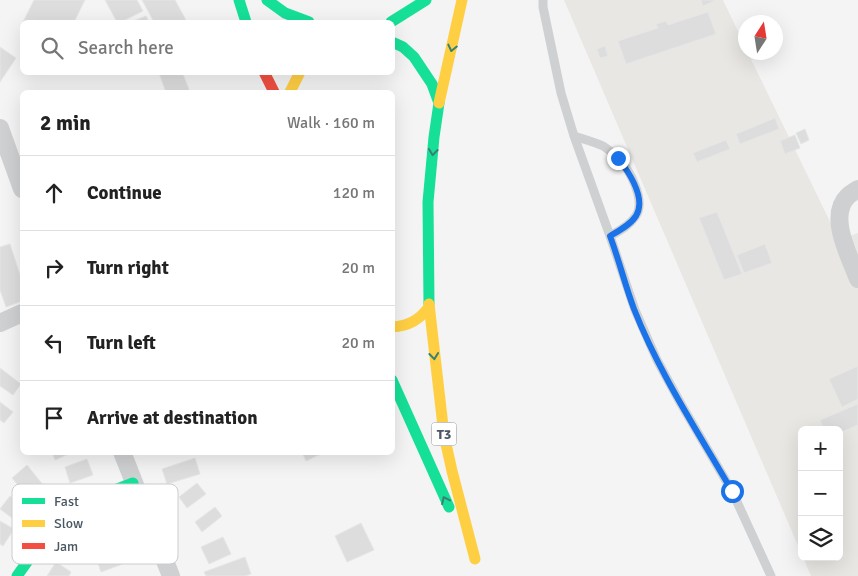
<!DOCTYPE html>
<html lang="en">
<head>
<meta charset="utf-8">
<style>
	:root { --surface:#fff; --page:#f2f2f2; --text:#222; --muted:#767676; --line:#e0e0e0 }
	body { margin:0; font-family:Signika,sans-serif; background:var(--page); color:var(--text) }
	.controls { position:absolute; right:15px; bottom:15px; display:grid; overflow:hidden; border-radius:8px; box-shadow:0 5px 20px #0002 }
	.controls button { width:45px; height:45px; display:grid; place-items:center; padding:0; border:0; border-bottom:1px solid var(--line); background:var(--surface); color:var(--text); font:25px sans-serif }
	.compass { position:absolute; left:738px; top:15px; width:45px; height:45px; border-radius:50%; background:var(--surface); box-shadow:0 5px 20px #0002; rotate:12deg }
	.stop { position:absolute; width:15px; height:15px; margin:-11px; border:4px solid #1a73e8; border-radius:50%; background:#fff }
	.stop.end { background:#1a73e8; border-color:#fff; box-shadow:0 1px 5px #0008 }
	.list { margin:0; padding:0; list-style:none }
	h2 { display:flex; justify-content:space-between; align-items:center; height:65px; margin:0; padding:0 20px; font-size:21px }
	h2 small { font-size:16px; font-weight:400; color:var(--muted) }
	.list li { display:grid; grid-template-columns:32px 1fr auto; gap:15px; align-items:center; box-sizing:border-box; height:75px; padding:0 20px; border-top:1px solid var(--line) }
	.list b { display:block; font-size:19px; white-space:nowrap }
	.list em { font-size:16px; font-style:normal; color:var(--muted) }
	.icon { flex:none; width:28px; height:28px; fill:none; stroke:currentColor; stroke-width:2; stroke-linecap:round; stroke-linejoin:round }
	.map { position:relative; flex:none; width:858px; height:576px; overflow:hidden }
	.search { position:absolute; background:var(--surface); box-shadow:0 5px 20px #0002; left:20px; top:20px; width:375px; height:55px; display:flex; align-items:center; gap:12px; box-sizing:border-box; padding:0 18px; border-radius:8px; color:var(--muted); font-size:19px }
	.panel { position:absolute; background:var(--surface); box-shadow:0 5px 20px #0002; left:20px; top:90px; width:375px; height:365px; border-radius:8px }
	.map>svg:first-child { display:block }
	.commercial { fill:#e8e7e3 }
	.building { fill:#ddddde; stroke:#e5e6e7 }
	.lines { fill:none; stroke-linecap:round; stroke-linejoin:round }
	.lane { stroke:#ced0d2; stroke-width:9 }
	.street { stroke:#ced0d2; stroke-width:18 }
	.fast { stroke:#16e098; stroke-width:11 }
	.slow { stroke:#ffcf43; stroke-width:11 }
	.jam { stroke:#f24e42; stroke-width:11 }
	.oneway { stroke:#3a7f72 }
	.route { stroke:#1a73e8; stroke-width:6 }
	.labels { text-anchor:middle; stroke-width:4.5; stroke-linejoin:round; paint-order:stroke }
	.shield { fill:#fff; stroke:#808990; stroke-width:1 }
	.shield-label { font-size:14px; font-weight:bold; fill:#4a5661 }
	.key { fill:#fff; stroke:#c9ccd0; stroke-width:1 }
	.key-label { font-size:14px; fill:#4a5661 }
</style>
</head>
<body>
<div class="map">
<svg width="858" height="576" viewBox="0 0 858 576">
	<rect width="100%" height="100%" fill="#f4f4f4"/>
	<path class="commercial" d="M564,0H723L745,46L746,52L748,53L839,240L858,233V576H811L803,557H839V430H802V555Z"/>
	<path class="building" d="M34,0H85L74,22H23Z
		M105,0H137L143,11L121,22H117Z
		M142,0H175L187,22H154Z
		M701,0H714V1L703,6Z
		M708,12L716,34L626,64L618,41L658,28L656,24L666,21L668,25Z
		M146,16L149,22H131Z
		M605,46L608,56L600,58L597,49Z
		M0,47L16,58L0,82Z
		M182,72L190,92H166L159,73Z
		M775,118L779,129L740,144L736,134Z
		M805,129L809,140L801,144L796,133Z
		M795,135L800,148L785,154L780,141Z
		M726,140L730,149L697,162L693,153Z
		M717,212L742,274L724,280L699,218Z
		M10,244L22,281V301L6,307L0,290V247Z
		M765,244L772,263L744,273L737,255Z
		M858,366V399L842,407L829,379Z
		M0,368L21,384L13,395L0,386Z
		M0,402L13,412L4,423L0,420Z
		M858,404V425L839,433V430H824L820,420Z
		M52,452H73L55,460Z
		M302,452H325L306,461Z
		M195,458L200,474L167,484L162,469Z
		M87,459L93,475L70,483L65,467Z
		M27,465L44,486L29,498L12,478Z
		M197,483L206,494L187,508L179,497Z
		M10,496L30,511L20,524L0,509Z
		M215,507L222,516L202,532L195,522Z
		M0,521L14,529L3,546L0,544Z
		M361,523L374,550L347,562L335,536Z
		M223,537L231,554L209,564L201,547Z
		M124,542L131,561L101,572L94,552Z
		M245,557L251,574L245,576H206L204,572Z
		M56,562L71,572L69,576H47Z"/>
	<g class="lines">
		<path class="lane" d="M543,0V7L561,93L574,136L610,236
			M574,136C583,139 594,142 603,146C608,149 614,154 618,158C630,170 647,202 635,217C629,226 619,231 610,236L635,310L657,360L681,404L732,491L771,576"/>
		<path class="street" d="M0,128L22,189
			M858,189C855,191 851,193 848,196C827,216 850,257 858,279
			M0,323L22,313
			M122,452L171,576"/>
		<path class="fast" d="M239,0L246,22
			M267,0L285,13L309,22
			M391,22L426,0
			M392,42L403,47L414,57L432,84L439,103L434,137L428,202L429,304
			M392,380L449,507
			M17,576C35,551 53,524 79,507C96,496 115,490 133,483"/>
		<path class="slow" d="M290,92L300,72
			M439,103L462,0
			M429,304L444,435L452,471L475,559
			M392,327C409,326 419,320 429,307"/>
		<path class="jam" d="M264,72L274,92"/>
	</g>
	<defs><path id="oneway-chevron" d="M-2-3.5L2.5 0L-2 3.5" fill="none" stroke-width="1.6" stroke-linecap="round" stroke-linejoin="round" transform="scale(1.25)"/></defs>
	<g class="oneway">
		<use href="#oneway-chevron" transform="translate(452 48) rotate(103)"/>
		<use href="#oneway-chevron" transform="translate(433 152) rotate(96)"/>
		<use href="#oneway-chevron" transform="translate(434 356) rotate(84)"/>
		<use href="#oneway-chevron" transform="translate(445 500) rotate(-115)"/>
	</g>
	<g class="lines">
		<path class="route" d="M618,158C628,171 647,198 636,216C630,225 619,231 610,236C619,260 625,285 634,309C659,373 698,432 732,491"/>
	</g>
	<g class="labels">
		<rect class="shield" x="431.5" y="422.5" width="25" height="23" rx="4"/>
		<g class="shield-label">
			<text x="444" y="439">T3</text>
		</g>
	</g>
	<rect x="12" y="484" width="166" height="80" rx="8" class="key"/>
	<rect x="22" y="498" width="23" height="6" fill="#16e098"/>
	<rect x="22" y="520" width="23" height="7" fill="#ffcf43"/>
	<rect x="22" y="543" width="23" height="6" fill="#f24e42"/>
	<g class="key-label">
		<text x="54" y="506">Fast</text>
		<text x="54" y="528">Slow</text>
		<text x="54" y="551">Jam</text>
	</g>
</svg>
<div class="controls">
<button>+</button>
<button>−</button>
<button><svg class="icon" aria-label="layers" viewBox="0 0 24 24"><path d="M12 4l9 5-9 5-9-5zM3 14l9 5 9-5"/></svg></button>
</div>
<svg class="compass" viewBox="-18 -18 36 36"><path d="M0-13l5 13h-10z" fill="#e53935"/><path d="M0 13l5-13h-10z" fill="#767676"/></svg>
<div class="stop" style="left:732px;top:491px"></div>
<div class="stop end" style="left:618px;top:158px"></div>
<div class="search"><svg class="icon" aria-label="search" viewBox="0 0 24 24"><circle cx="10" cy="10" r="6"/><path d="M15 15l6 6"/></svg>Search here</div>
<section class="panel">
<h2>2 min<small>Walk · 160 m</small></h2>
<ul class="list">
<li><svg class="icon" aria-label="ahead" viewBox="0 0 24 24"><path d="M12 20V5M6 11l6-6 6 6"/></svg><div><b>Continue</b></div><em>120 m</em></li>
<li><svg class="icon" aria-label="right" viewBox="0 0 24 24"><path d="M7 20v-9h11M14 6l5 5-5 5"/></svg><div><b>Turn right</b></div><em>20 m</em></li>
<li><svg class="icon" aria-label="left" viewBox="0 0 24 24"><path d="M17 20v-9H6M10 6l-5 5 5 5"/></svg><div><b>Turn left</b></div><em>20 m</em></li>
<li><svg class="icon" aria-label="arrive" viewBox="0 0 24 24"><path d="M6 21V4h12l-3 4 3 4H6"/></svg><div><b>Arrive at destination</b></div></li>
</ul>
</section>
</div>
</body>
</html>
